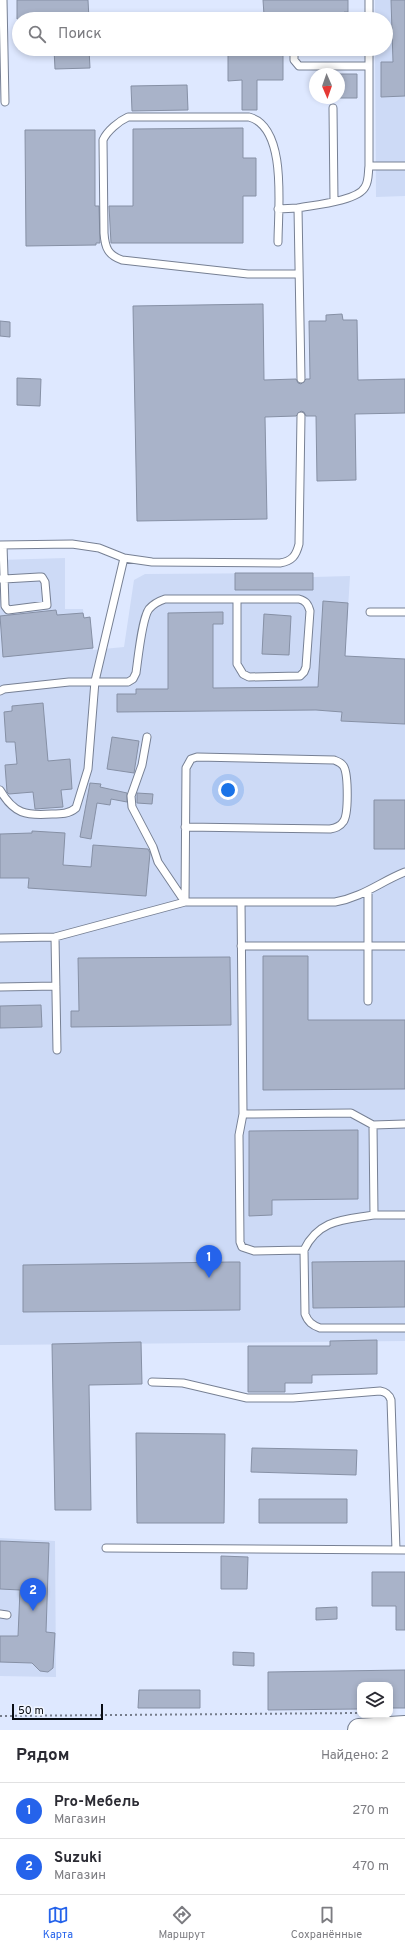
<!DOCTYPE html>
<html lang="ru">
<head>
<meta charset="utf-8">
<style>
	:root { --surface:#fff; --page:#f2f2f3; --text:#2b2b33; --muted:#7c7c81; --line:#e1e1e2; --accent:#2563eb }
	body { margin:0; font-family:Overpass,sans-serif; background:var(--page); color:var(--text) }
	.controls { position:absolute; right:12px; bottom:12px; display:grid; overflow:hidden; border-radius:8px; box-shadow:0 2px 6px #0003 }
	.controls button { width:36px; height:36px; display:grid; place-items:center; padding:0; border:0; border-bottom:1px solid var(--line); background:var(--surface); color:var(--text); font:20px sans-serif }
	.compass { position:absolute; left:309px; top:68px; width:36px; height:36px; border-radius:50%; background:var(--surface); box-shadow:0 2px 6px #0003; rotate:178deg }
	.scale { position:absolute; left:12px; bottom:10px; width:91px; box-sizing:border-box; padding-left:4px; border:2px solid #090d14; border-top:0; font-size:11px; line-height:14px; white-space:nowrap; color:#090d14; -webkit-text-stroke:3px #f1f5ff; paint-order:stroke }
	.you { position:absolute; left:228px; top:790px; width:14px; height:14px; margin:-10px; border:3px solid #fff; border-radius:50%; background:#1a73e8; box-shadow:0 0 0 6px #1a73e833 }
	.badge { display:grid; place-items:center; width:26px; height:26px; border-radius:50%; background:var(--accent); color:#fff; font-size:13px; font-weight:700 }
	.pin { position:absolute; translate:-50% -33px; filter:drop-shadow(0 1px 2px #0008) }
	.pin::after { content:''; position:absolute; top:21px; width:14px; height:12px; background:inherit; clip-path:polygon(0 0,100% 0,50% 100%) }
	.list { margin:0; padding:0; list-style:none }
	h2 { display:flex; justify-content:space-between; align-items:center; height:52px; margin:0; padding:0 16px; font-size:17px }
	h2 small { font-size:13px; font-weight:400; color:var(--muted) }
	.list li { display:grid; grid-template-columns:26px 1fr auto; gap:12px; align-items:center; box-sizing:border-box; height:56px; padding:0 16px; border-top:1px solid var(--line) }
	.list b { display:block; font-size:15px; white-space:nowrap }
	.list p { margin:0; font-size:13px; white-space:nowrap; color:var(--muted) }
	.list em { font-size:13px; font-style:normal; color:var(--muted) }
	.icon { flex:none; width:22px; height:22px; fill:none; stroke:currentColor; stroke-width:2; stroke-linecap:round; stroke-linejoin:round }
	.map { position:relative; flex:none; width:405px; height:1730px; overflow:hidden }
	.search { position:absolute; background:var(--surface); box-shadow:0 2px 6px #0003; left:12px; right:12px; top:12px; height:44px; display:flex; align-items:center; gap:10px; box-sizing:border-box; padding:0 14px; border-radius:22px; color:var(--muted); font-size:15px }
	.sheet { height:164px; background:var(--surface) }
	nav { display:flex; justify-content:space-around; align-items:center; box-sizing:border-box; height:56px; border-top:1px solid var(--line); background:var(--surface); font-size:11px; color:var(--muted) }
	nav a { display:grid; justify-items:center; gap:2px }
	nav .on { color:var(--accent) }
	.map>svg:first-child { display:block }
	.built { fill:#cddaf6 }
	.building { fill:#a9b3c9; stroke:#8690a5 }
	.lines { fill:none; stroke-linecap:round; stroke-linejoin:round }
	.service-casing { stroke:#778094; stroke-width:9 }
	.primary-casing { stroke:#778094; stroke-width:24 }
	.path { stroke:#757c8b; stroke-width:2; stroke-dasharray:2 3; stroke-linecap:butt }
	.service { stroke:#fff; stroke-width:7 }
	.primary { stroke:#fff; stroke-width:22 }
</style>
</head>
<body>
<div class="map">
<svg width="405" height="1730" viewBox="0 0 405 1730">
	<rect width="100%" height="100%" fill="#dee8ff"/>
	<path class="built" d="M375,0H405V196L376,197L375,49H386V19H375Z
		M65,558V609H83L84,618L89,617L93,650L124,647L134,580L145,574L313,573V577L350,576L341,721L405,724V1341L0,1345V560Z
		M0,1538L55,1541L56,1677L0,1676Z"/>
	<path class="building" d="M17,0H88L89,19H17Z
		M263,0H348V12H344V19H296V15H264Z
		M391,0H405V96L381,97V62H393Z
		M54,49H89L90,68L55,69Z
		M228,49H283V80H257V110H242V80L228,81Z
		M339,74H357V98H339Z
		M187,85L188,110L132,111L131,86Z
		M243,128V158H256V196H243V243H111L109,206H133V129Z
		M25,130H95V206H99L100,243H96V245L26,246Z
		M263,304L264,380L296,379L298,383L301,384L306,379H310L309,321H326V315L342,314L343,320H357L358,380L405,379V413L355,414L356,480L317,481L316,416H306L304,412L301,411L296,416L265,417L267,519L137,521L133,306Z
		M0,321L10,322V337L0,336Z
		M17,378L41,379L40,406L17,405Z
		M235,573H313V590H235Z
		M323,601L348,603L345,656L405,659V724L341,721L342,712L316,710L117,712V694H136V689H168V613L223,612V624H213V688L318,687Z
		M56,610L57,615L83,613L84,618L90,617L93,648L3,657L0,616Z
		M264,614L291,616L289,655L262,654Z
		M43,703L48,761L70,759L72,789L61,790L63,807L35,809L33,792L9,794L7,792L5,765L17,764L15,742H6L4,712L12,711V706Z
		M112,737L139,741L134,773L107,769Z
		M90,783L101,784L100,787L127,793V802L111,799L110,805L97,803L91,839L80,837Z
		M137,793L153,794L152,804L137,803Z
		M374,800H405V849H374Z
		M32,831L65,833L63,865L91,867L93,845L148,849L150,853L146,896L28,888L29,878H0V834L32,833Z
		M263,956H308V1020H405V1089L263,1090Z
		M230,957L231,1025L71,1027V1011H79L78,958Z
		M41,1005L42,1027L0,1028V1006Z
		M358,1130V1199L272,1200V1215L249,1216V1131Z
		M405,1261V1307L313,1308L312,1262Z
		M231,1262H240V1310L23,1312V1265Z
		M377,1340V1374L312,1375V1383H285V1392H248V1346H330V1341Z
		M141,1342L142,1384L89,1385L91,1510H55L52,1344Z
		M136,1433L225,1434L224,1523H137Z
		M252,1448L357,1450L356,1475L251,1472Z
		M259,1499H347V1523H259Z
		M0,1541L49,1543L46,1632L55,1633L53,1668L48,1672L40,1671L32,1663L0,1662V1636H18L20,1590L0,1589Z
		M221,1556L248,1557L247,1589H221Z
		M372,1572H405V1630H396V1606H372Z
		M337,1607V1619L316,1620V1608Z
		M233,1652L254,1653V1666L233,1665Z
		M405,1670V1708H390V1685H360V1709L268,1710V1672Z
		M139,1690H200V1708H138Z"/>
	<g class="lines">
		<defs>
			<path id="service" d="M3,0L5,102
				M369,0V19
				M294,49V60L299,66H369
				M333,108L334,201
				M369,166H405
				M278,209L298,208
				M278,242C278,210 288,127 249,117H128C119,121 107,131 103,140L104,233C105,248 108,255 122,260L248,274H299
				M301,379L298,208C314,205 358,201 365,187C369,181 368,173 369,166V49
				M0,545L72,544L99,548L124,558L152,562L280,563C292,561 296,556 299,544L301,416
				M0,579H4L39,577H42L45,582L47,605L8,610L5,606L3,545
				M370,612H405
				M0,691L4,689L69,682H128L133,679L136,673C138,659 142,618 149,609C154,603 159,601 165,599H299C306,601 308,604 310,611L306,667L304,672L300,676L249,677L243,674L237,664V599
				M147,737L142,765L131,796L132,807L153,847L158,862L185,902
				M0,790C14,814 26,816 52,814C61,814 69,814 76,808L88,769L95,681L124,558
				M185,827L330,829C335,828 340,827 343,822C349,815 348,775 344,767C342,763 339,762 334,760L197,757L191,759L186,768L185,902
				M241,902L243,1114L351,1113L373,1125L405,1124
				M0,938L55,937
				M241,946H405
				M0,987L56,986
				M368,1001V892
				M57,1050L55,937L185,902H335C363,897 380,882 405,872
				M243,1114L239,1135L240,1242L242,1247L254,1251L304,1250C319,1219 344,1220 374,1215
				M373,1125L374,1215H405
				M304,1250L305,1314C308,1322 312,1325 320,1328H405
				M152,1382L183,1383L247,1398H293L380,1391C386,1392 389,1394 391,1400L396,1550
				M106,1548L405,1550
				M0,1614L7,1615"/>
			<path id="primary" d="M359,1730L405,1727"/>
		</defs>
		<use href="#service" class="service-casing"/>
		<use href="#primary" class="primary-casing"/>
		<path class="path" d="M0,1716L357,1713"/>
		<use href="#service" class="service"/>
		<use href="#primary" class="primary"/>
	</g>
</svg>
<div class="controls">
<button><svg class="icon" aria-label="layers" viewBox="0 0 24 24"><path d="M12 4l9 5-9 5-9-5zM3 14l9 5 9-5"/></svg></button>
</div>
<svg class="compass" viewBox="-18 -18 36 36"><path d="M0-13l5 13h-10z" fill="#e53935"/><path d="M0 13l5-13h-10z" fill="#7c7c81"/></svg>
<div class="scale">50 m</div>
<div class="you"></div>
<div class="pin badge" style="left:209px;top:1278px">1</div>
<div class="pin badge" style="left:33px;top:1611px">2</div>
<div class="search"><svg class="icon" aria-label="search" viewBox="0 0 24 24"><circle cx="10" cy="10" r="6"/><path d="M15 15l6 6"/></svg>Поиск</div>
</div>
<section class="sheet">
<h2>Рядом<small>Найдено: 2</small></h2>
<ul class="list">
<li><span class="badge">1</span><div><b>Pro-Мебель</b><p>Магазин</p></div><em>270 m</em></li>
<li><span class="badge">2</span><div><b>Suzuki</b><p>Магазин</p></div><em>470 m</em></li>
</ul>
</section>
<nav>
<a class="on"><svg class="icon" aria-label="map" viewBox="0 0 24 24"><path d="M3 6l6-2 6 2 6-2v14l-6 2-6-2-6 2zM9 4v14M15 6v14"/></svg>Карта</a>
<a><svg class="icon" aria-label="directions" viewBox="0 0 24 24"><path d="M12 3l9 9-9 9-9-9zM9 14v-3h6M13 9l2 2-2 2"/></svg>Маршрут</a>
<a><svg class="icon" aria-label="saved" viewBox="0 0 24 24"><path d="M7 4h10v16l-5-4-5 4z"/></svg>Сохранённые</a>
</nav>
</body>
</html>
